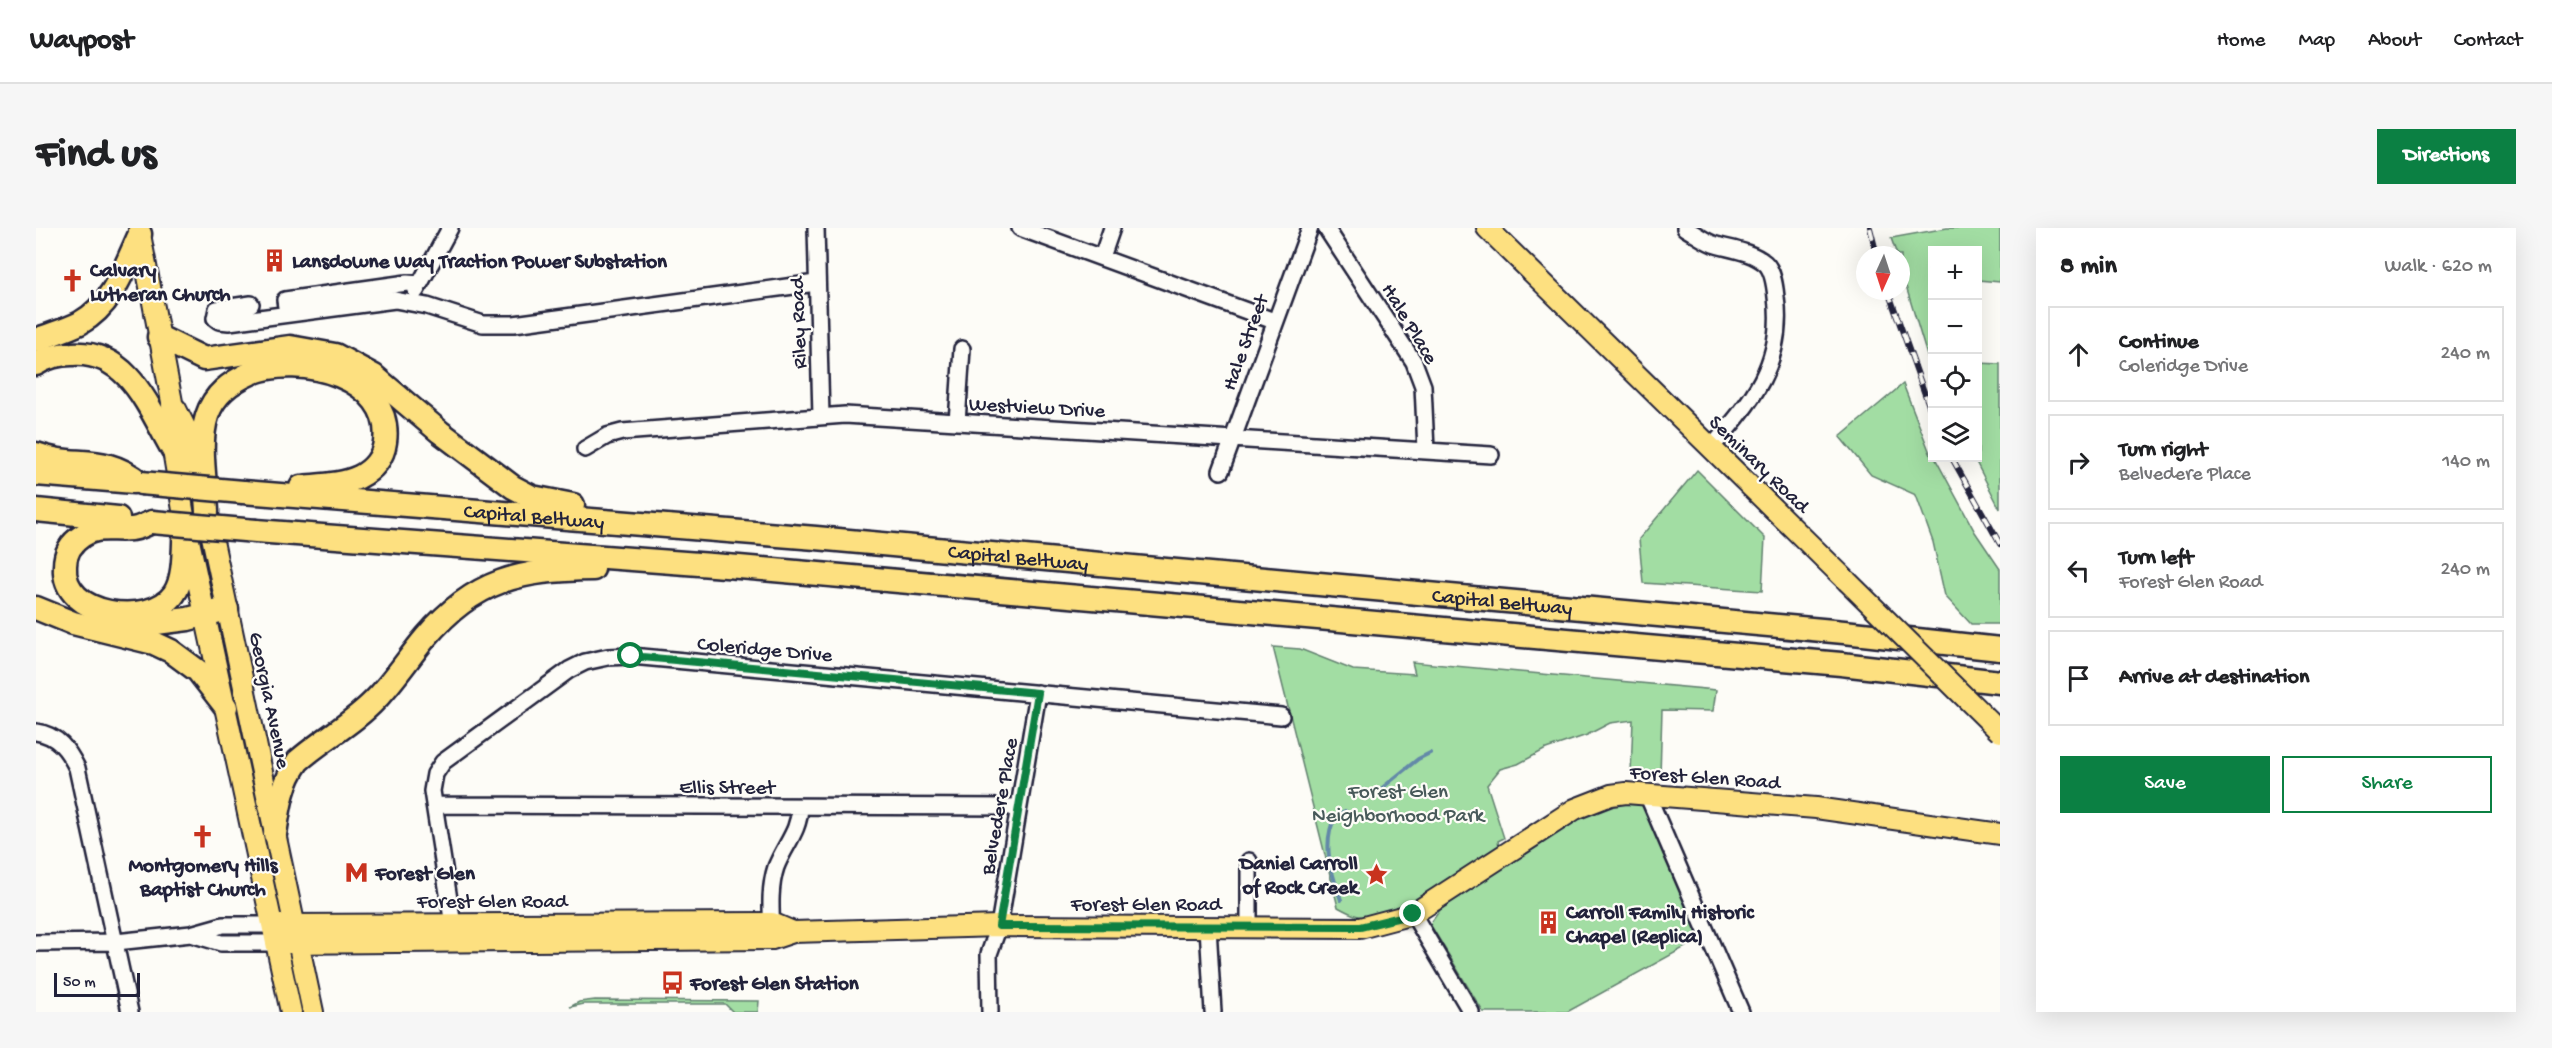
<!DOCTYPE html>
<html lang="en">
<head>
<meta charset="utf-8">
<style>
	:root { --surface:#fff; --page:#f6f6f6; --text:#202124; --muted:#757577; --line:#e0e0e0; --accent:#0b8043 }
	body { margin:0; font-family:"Gochi Hand",sans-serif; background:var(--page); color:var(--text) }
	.controls { position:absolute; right:18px; top:18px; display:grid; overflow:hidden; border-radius:0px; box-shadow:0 6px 24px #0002 }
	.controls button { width:54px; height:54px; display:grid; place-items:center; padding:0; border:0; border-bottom:2px solid var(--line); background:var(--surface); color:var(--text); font:30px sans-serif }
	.compass { position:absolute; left:1820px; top:18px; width:54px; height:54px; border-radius:50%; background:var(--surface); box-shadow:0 6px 24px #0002; rotate:183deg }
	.scale { position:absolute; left:18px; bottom:15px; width:86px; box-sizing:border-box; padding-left:6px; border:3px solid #22223b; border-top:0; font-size:16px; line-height:21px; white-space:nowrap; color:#22223b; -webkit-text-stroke:4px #fdfcf7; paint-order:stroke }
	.stop { position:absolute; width:18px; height:18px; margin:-14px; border:4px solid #0b8043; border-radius:50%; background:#fff }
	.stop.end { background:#0b8043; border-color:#fff; box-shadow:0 2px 6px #0008 }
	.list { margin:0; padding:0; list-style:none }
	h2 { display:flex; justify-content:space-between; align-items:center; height:78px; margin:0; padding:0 24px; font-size:26px }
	h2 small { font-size:20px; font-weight:400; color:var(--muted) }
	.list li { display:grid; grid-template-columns:39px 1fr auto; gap:18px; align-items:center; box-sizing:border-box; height:96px; margin:0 12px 12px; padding:0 12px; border:2px solid var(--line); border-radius:0px }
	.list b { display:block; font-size:22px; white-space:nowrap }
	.list p { margin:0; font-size:20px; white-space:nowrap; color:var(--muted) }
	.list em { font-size:20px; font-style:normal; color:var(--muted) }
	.actions { display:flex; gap:12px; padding:18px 24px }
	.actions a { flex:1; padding:14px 0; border:2px solid var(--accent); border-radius:0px; text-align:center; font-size:21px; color:var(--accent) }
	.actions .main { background:var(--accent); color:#fff }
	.icon { flex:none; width:33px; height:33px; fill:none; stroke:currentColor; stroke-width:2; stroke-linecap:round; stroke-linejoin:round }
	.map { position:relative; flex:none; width:1964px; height:784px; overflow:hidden; border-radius:0px }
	header { display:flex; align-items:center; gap:36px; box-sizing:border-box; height:84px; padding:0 30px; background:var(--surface); border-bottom:2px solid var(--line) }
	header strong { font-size:28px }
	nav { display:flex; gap:33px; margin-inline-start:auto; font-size:21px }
	.intro { display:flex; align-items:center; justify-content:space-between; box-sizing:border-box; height:144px; padding:0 36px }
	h1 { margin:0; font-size:42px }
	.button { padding:15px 27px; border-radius:0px; background:var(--accent); color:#fff; font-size:21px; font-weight:700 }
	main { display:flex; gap:36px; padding:0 36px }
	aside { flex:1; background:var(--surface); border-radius:0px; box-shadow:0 6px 24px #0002 }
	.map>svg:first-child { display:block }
	.green { fill:#a2dda3; stroke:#62806f; stroke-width:1.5 }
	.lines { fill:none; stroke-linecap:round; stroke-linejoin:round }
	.stream { stroke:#6389a8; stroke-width:4 }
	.minor-casing { stroke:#22223b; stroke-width:20 }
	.major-casing { stroke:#22223b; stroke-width:24 }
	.highway-casing { stroke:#22223b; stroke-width:27 }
	.minor { stroke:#fdfcf7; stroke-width:15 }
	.major { stroke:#fde080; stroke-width:20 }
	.highway { stroke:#fde080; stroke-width:22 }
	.rail-casing { stroke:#22223b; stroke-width:6 }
	.rail { stroke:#fdfcf7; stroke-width:4; stroke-dasharray:11; stroke-linecap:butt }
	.major-bridge-casing { stroke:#22223b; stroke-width:24; stroke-linecap:butt }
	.highway-bridge-casing { stroke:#22223b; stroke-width:27; stroke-linecap:butt }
	.major-bridge { stroke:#fde080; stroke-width:20 }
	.highway-bridge { stroke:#fde080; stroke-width:22 }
	.route { stroke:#0b8043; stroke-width:8 }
	.labels { text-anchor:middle; stroke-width:4.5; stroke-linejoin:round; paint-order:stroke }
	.poi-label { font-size:21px; font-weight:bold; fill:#22223b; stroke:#fdfcf7; text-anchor:start }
	.street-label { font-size:21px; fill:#22223b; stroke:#fdfcf7 }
	.park-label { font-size:21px; fill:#485a5a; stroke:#fdfcf7 }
</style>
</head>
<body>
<header>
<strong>Waypost</strong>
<nav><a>Home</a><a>Map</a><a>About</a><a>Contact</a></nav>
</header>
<div class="intro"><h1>Find us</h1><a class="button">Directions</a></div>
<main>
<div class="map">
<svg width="1964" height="784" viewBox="0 0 1964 784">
	<rect width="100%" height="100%" fill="#fdfcf7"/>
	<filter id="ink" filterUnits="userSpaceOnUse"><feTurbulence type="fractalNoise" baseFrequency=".0167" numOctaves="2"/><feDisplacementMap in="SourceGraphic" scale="12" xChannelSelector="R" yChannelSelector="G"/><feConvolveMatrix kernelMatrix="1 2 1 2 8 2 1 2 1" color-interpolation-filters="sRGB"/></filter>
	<g filter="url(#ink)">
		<path class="green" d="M1911,0H1964V54L1942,52V22H1896V144L1865,42V27H1861L1855,10Z
			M1942,135L1964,136V281L1938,230H1942Z
			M1867,156L1896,230H1899L1939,304L1964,341V396H1935L1909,368L1897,314L1880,267L1835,247L1804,209Z
			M1661,242L1729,310L1726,363L1607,355L1603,311Z
			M1237,419L1264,421L1317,442L1379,446L1376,434L1680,462L1677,483L1626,482L1624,547L1595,545L1597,492L1574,495L1551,507L1510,521L1482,536L1464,541L1451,557L1468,610L1462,613L1464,623C1426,647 1383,683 1337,689C1324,691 1313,685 1302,679Z
			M1607,572L1664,711L1531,784H1447L1394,696L1404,682L1526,598C1553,584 1577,575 1607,572Z
			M559,772L723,773L722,784H697L689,776H548L534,779L543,774Z"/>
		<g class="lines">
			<path class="stream" d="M1328,570L1335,569L1382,531L1394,525
				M1305,672C1295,644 1285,615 1300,587L1309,583"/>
			<defs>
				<path id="minor" d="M780,0L785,188
					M984,0L1238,93
					M1290,0L1378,134L1387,158L1390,222
					M1649,0C1658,5 1667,12 1677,16C1693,21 1715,23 1729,35C1737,42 1739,59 1740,69C1749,135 1715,174 1675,220
					M1066,29L1076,0
					M380,63L414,0
					M215,76L181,81L179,90L183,93L193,94L359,72L391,78L447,96H478L780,55
					M251,86L249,72L371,55L384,56
					M921,194L926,121
					M549,221L571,208L586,204L809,187L1455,227
					M1185,243L1274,0
					M0,504C22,507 32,522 41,540L94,784
					M1611,566L1705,784
					M398,577L983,579
					M1377,686L1435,784
					M417,697L396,563L399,546L407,534L533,442L549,434L572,429L595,428L1245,488
					M1172,699L1177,784
					M1213,699V633
					M736,704C735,683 733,660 740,639C749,616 763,604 764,579
					M155,706L185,715H241
					M0,715L80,714L155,706L187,697H236
					M954,784L953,726L963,698L1002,465"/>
				<path id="major" d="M1451,0L1811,353
					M103,1L136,174L137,222L149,294L255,784
					M140,181L150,201L162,250
					M171,285L277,784
					M245,697L736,695L757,704
					M241,715L736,711L757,704L963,698L1324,700L1377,686L1539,581L1575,567L1590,565L1780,580L1964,606"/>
				<g id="highway">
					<path d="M123,109L168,131L254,119L299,127L338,148L404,204L477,259L496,269L537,277"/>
					<path d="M0,112C15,106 30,102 44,95C77,77 89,38 104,6"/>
					<path d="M0,136C11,129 23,126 36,126C93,122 113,181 137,222"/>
					<path d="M0,226C40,241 66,224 105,255"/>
					<path d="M0,246L98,254"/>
					<path id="s1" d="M207,264L780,310L1808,404L1964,421"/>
					<path d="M0,282L82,290"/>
					<path d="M171,284C170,254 162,216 171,188C178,166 195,154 215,145C263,125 358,149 349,214C347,230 337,242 323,249C306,257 284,257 265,259"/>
					<path d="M116,294C110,296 102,301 95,301C77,303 62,297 46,308C35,315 29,325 29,338C25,389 114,400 138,366C150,349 147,314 149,294"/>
					<path d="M220,303L703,339L1805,436L1964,454"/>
					<path d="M0,380L37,395L118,415L135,423L162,443L190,479"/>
					<path d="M96,398L152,391L191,381"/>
					<path d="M239,606C243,580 246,555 262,533C287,511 318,495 341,470C359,451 373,429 390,409C439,351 485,342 557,341"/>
				</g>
			</defs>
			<use href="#minor" class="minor-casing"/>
			<use href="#major" class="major-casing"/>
			<use href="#highway" class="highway-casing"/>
			<use href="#minor" class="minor"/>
			<use href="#major" class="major"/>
			<use href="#highway" class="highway"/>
			<defs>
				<path id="rail" d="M1834,0L1841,27
					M1852,63L1896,186
					M1916,230L1964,316"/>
			</defs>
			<use href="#rail" class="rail-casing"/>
			<use href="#rail" class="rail"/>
			<defs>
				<path id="major-bridge" d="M1811,353L1964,504"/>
				<path id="highway-bridge" d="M105,255L207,264
					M116,294L220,303"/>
			</defs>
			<use href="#major-bridge" class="major-bridge-casing"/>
			<use href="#highway-bridge" class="highway-bridge-casing"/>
			<use href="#major-bridge" class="major-bridge"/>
			<use href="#highway-bridge" class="highway-bridge"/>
		</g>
	</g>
	<g class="lines" filter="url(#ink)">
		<path class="route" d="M595,428L1002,465L963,698L1324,699L1377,686"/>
	</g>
	<defs>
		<symbol id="building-bare" viewBox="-9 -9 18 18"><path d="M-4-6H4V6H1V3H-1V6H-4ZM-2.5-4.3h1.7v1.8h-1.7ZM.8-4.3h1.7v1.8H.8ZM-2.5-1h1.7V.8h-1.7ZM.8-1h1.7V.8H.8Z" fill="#c8321e" stroke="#fdfcf7" stroke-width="2.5" paint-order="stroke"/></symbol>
		<symbol id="church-bare" viewBox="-9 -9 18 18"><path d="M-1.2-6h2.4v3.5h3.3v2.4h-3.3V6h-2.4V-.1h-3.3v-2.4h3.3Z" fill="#c8321e" stroke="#fdfcf7" stroke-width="2.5" paint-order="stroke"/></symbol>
		<symbol id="metro-bare" viewBox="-9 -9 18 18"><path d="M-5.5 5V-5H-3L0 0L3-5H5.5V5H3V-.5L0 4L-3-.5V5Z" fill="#c8321e" stroke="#fdfcf7" stroke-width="2.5" paint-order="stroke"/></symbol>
		<symbol id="sight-bare" viewBox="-9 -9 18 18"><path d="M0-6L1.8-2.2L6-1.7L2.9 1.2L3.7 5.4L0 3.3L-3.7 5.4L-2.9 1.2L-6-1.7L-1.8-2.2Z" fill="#c8321e" stroke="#fdfcf7" stroke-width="2.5" paint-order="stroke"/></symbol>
		<symbol id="bus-bare" viewBox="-9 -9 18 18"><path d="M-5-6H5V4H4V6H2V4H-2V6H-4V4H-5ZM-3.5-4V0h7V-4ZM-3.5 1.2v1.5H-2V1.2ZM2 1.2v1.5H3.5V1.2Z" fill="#c8321e" stroke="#fdfcf7" stroke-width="2.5" paint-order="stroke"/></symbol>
	</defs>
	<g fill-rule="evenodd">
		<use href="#building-bare" x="222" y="16" width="33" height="33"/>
		<use href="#church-bare" x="20" y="36" width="33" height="33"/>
		<use href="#church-bare" x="150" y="592" width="33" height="33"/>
		<use href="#metro-bare" x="304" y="628" width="33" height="33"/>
		<use href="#sight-bare" x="1324" y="630" width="33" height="33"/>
		<use href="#building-bare" x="1496" y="678" width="33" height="33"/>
		<use href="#bus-bare" x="620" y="738" width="33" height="33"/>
	</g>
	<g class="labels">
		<g class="poi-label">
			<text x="256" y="39">Lansdowne Way Traction Power Substation</text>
			<text x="54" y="48">Calvary<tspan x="54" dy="24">Lutheran Church</tspan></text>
			<text x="1322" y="641" text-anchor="end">Daniel Carroll<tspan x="1322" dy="24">of Rock Creek</tspan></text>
			<text x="167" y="643" text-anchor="middle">Montgomery Hills<tspan x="167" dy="24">Baptist Church</tspan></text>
			<text x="339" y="651">Forest Glen</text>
			<text x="1530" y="690">Carroll Family Historic<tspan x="1530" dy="24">Chapel (Replica)</tspan></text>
			<text x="654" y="761">Forest Glen Station</text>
		</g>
		<g class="street-label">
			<text transform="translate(761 95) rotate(-92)" y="7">Riley Road</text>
			<text transform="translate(1375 95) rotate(59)" y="7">Hale Place</text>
			<text transform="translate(1208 114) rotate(-70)" y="7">Hale Street</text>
			<text transform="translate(1001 178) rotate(3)" y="7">Westview Drive</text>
			<text transform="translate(1724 235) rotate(44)" y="7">Seminary Road</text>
			<text dy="7" stroke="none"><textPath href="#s1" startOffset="292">Capital Beltway</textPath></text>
			<text dy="7" stroke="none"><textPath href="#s1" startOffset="778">Capital Beltway</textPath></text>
			<text dy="7" stroke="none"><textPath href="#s1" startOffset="1264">Capital Beltway</textPath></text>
			<text transform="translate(729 420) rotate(5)" y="7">Coleridge Drive</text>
			<text transform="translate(235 472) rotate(78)" y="7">Georgia Avenue</text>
			<text transform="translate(1669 548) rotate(4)" y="7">Forest Glen Road</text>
			<text x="691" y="565">Ellis Street</text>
			<text transform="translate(962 578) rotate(-80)" y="7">Belvedere Place</text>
			<text x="456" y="679">Forest Glen Road</text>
			<text x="1110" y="682">Forest Glen Road</text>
		</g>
		<g class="park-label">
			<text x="1362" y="569">Forest Glen<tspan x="1362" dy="24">Neighborhood Park</tspan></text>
		</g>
	</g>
</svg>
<div class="controls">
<button>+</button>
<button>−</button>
<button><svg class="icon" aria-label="locate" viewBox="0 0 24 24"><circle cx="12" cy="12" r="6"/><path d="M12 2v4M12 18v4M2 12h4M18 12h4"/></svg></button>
<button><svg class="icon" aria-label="layers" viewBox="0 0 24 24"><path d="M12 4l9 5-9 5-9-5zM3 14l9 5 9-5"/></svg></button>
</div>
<svg class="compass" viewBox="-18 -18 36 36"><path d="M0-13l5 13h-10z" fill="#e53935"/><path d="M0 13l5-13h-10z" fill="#757577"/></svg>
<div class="scale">50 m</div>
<div class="stop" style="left:595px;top:428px"></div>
<div class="stop end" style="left:1377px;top:686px"></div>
</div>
<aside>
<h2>8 min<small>Walk · 620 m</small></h2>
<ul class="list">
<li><svg class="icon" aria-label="ahead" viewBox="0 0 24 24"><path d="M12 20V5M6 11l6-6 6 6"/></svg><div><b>Continue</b><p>Coleridge Drive</p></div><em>240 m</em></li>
<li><svg class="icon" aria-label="right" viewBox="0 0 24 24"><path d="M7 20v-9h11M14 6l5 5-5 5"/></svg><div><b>Turn right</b><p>Belvedere Place</p></div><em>140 m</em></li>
<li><svg class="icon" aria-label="left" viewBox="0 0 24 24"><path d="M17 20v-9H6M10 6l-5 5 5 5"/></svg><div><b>Turn left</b><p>Forest Glen Road</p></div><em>240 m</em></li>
<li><svg class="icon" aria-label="arrive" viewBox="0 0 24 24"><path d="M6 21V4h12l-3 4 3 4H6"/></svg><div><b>Arrive at destination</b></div></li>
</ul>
<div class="actions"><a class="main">Save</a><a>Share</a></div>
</aside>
</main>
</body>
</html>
